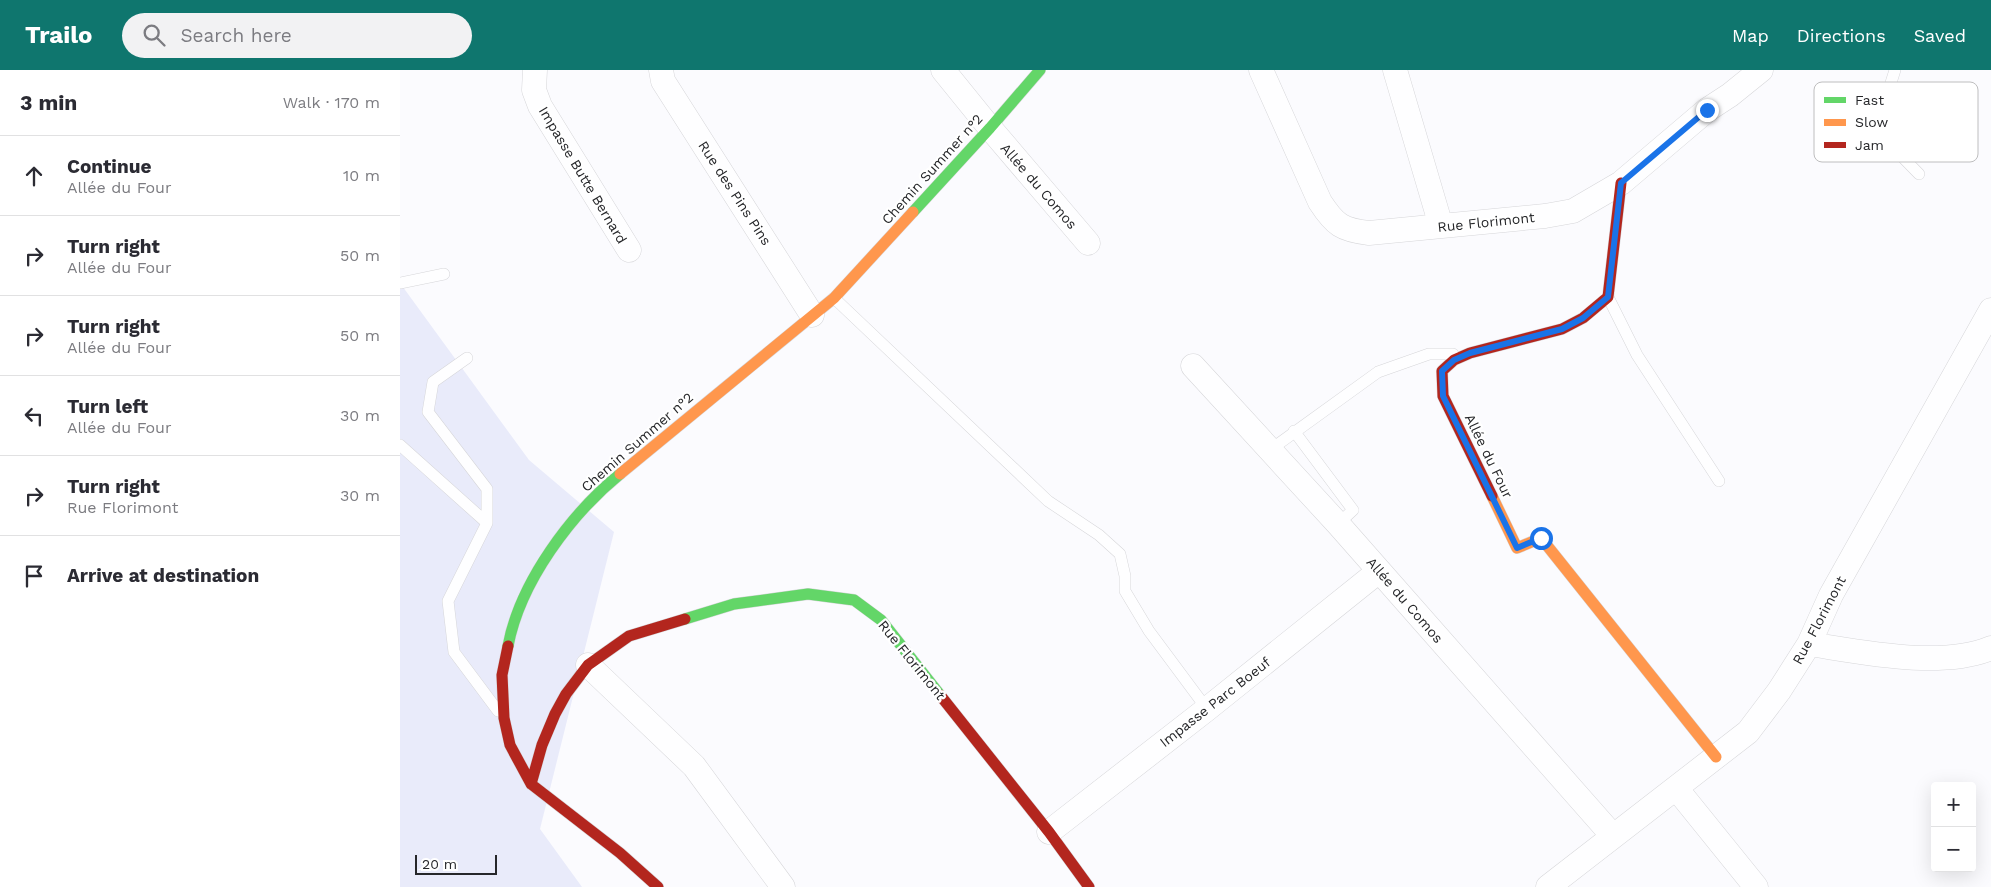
<!DOCTYPE html>
<html lang="en">
<head>
<meta charset="utf-8">
<style>
	:root { --surface:#fff; --page:#f2f2f3; --text:#2b2b33; --muted:#7c7c81; --line:#e1e1e2; --accent:#0f766e }
	body { margin:0; font-family:"Work Sans",sans-serif; background:var(--page); color:var(--text) }
	.controls { position:absolute; right:15px; bottom:15px; display:grid; overflow:hidden; border-radius:5px; box-shadow:0 5px 20px #0002 }
	.controls button { width:45px; height:45px; display:grid; place-items:center; padding:0; border:0; border-bottom:1px solid var(--line); background:var(--surface); color:var(--text); font:25px sans-serif }
	.scale { position:absolute; left:15px; bottom:12px; width:82px; box-sizing:border-box; padding-left:5px; border:2px solid #26272a; border-top:0; font-size:14px; line-height:18px; white-space:nowrap; color:#26272a; -webkit-text-stroke:4px #fff; paint-order:stroke }
	.stop { position:absolute; width:15px; height:15px; margin:-11px; border:4px solid #1a73e8; border-radius:50%; background:#fff }
	.stop.end { background:#1a73e8; border-color:#fff; box-shadow:0 1px 5px #0008 }
	.list { margin:0; padding:0; list-style:none }
	h2 { display:flex; justify-content:space-between; align-items:center; height:65px; margin:0; padding:0 20px; font-size:21px }
	h2 small { font-size:16px; font-weight:400; color:var(--muted) }
	.list li { display:grid; grid-template-columns:32px 1fr auto; gap:15px; align-items:center; box-sizing:border-box; height:80px; padding:0 20px; border-top:1px solid var(--line) }
	.list b { display:block; font-size:19px; white-space:nowrap }
	.list p { margin:0; font-size:16px; white-space:nowrap; color:var(--muted) }
	.list em { font-size:16px; font-style:normal; color:var(--muted) }
	.icon { flex:none; width:28px; height:28px; fill:none; stroke:currentColor; stroke-width:2; stroke-linecap:round; stroke-linejoin:round }
	.map { position:relative; flex:none; width:1591px; height:817px; overflow:hidden }
	header { display:flex; align-items:center; gap:30px; box-sizing:border-box; height:70px; padding:0 25px; background:var(--accent); color:#fff }
	header strong { font-size:24px }
	nav { display:flex; gap:28px; margin-inline-start:auto; font-size:18px }
	.search { width:350px; height:45px; background:var(--page); display:flex; align-items:center; gap:12px; box-sizing:border-box; padding:0 18px; border-radius:28px; color:var(--muted); font-size:19px }
	main { display:flex }
	aside { flex:1; background:var(--surface) }
	.map>svg:first-child { display:block }
	.green { fill:#e9ebfa }
	.lines { fill:none; stroke-linecap:round; stroke-linejoin:round }
	.lane-casing { stroke:#d6d6d9; stroke-width:12 }
	.street-casing { stroke:#d6d6d9; stroke-width:25 }
	.fast-casing { stroke:#d6d6d9; stroke-width:12 }
	.slow-casing { stroke:#d6d6d9; stroke-width:12 }
	.jam-casing { stroke:#d6d6d9; stroke-width:12 }
	.lane { stroke:#fefeff; stroke-width:11 }
	.street { stroke:#fefeff; stroke-width:24 }
	.fast { stroke:#63d668; stroke-width:11 }
	.slow { stroke:#ff974d; stroke-width:11 }
	.jam { stroke:#b3261e; stroke-width:11 }
	.route { stroke:#1a73e8; stroke-width:6 }
	.labels { text-anchor:middle; stroke-width:4.5; stroke-linejoin:round; paint-order:stroke }
	.street-label { font-size:14px; fill:#26272a; stroke:#fff }
	.key { fill:#fff; stroke:#bebebf; stroke-width:1 }
	.key-label { font-size:14px; fill:#26272a }
</style>
</head>
<body>
<header>
<strong>Trailo</strong>
<div class="search"><svg class="icon" aria-label="search" viewBox="0 0 24 24"><circle cx="10" cy="10" r="6"/><path d="M15 15l6 6"/></svg>Search here</div>
<nav><a>Map</a><a>Directions</a><a>Saved</a></nav>
</header>
<main>
<aside>
<h2>3 min<small>Walk · 170 m</small></h2>
<ul class="list">
<li><svg class="icon" aria-label="ahead" viewBox="0 0 24 24"><path d="M12 20V5M6 11l6-6 6 6"/></svg><div><b>Continue</b><p>Allée du Four</p></div><em>10 m</em></li>
<li><svg class="icon" aria-label="right" viewBox="0 0 24 24"><path d="M7 20v-9h11M14 6l5 5-5 5"/></svg><div><b>Turn right</b><p>Allée du Four</p></div><em>50 m</em></li>
<li><svg class="icon" aria-label="right" viewBox="0 0 24 24"><path d="M7 20v-9h11M14 6l5 5-5 5"/></svg><div><b>Turn right</b><p>Allée du Four</p></div><em>50 m</em></li>
<li><svg class="icon" aria-label="left" viewBox="0 0 24 24"><path d="M17 20v-9H6M10 6l-5 5 5 5"/></svg><div><b>Turn left</b><p>Allée du Four</p></div><em>30 m</em></li>
<li><svg class="icon" aria-label="right" viewBox="0 0 24 24"><path d="M7 20v-9h11M14 6l5 5-5 5"/></svg><div><b>Turn right</b><p>Rue Florimont</p></div><em>30 m</em></li>
<li><svg class="icon" aria-label="arrive" viewBox="0 0 24 24"><path d="M6 21V4h12l-3 4 3 4H6"/></svg><div><b>Arrive at destination</b></div></li>
</ul>
</aside>
<div class="map">
<svg width="1591" height="817" viewBox="0 0 1591 817">
	<rect width="100%" height="100%" fill="#fbfbfe"/>
	<path class="green" d="M0,213L129,390L214,462L140,759L182,817H0Z"/>
	<g class="lines">
		<defs>
			<path id="lane" d="M1495,0L1476,60L1519,104
				M0,213L44,204
				M1208,227L1237,285L1319,411
				M434,228L648,431L699,465L720,484L725,506V521L749,561L807,639
				M67,288L33,312L28,342L87,419V453L48,531L54,582L98,641
				M894,361L953,440L938,454
				M0,375L87,453
				M870,380L978,302L1029,284H1053"/>
			<path id="street" d="M135,0L134,20L140,36L229,180
				M261,0L263,11L412,245
				M543,0L590,58L688,173
				M861,0L920,132C935,155 942,160 969,163L1145,146L1173,141L1221,113L1307,40L1330,25L1361,0
				M995,0L1041,156
				M793,296L938,454L1213,766
				M1409,574C1462,582 1541,599 1591,578
				M188,595L294,696L383,817
				M1276,718L1356,817
				M649,762L807,639L979,501
				M1148,817L1348,662L1379,621L1409,574L1431,525L1591,240"/>
			<path id="fast" d="M513,142L590,58L640,0
				M285,549L334,534L408,524L454,530L481,550L540,625
				M108,576C120,512 171,444 220,404"/>
			<path id="slow" d="M220,404L434,228L513,142
				M1092,426L1117,478L1141,468L1316,687"/>
			<path id="jam" d="M1092,426L1043,326L1042,301L1054,290L1070,283L1162,259L1183,248L1208,227L1221,113
				M108,576L102,605L104,648L110,675L131,714L220,783L258,817
				M540,625L649,762L689,817
				M131,714L142,675L155,644L166,624L188,595L229,566L285,549"/>
		</defs>
		<use href="#lane" class="lane-casing"/>
		<use href="#street" class="street-casing"/>
		<use href="#fast" class="fast-casing"/>
		<use href="#slow" class="slow-casing"/>
		<use href="#jam" class="jam-casing"/>
		<use href="#lane" class="lane"/>
		<use href="#street" class="street"/>
		<use href="#fast" class="fast"/>
		<use href="#slow" class="slow"/>
		<use href="#jam" class="jam"/>
	</g>
	<g class="lines">
		<path class="route" d="M1141,468L1117,478L1043,326L1042,301L1054,290L1070,283L1162,259L1183,248L1208,227L1221,113L1307,40"/>
	</g>
	<g class="labels">
		<g class="street-label">
			<text transform="translate(532 99) rotate(-48)" y="5">Chemin Summer n°2</text>
			<text transform="translate(183 105) rotate(59)" y="5">Impasse Butte Bernard</text>
			<text transform="translate(639 116) rotate(49)" y="5">Allée du Comos</text>
			<text transform="translate(335 123) rotate(57)" y="5">Rue des Pins Pins</text>
			<text transform="translate(1086 152) rotate(-6)" y="5">Rue Florimont</text>
			<text transform="translate(237 372) rotate(-41)" y="5">Chemin Summer n°2</text>
			<text transform="translate(1089 386) rotate(64)" y="5">Allée du Four</text>
			<text transform="translate(1005 530) rotate(49)" y="5">Allée du Comos</text>
			<text transform="translate(1419 550) rotate(-62)" y="5">Rue Florimont</text>
			<text transform="translate(512 590) rotate(51)" y="5">Rue Florimont</text>
			<text transform="translate(815 632) rotate(-38)" y="5">Impasse Parc Boeuf</text>
		</g>
	</g>
	<rect x="1414" y="12" width="164" height="80" rx="8" class="key"/>
	<rect x="1424" y="27" width="22" height="6" fill="#63d668"/>
	<rect x="1424" y="49" width="22" height="7" fill="#ff974d"/>
	<rect x="1424" y="72" width="22" height="6" fill="#b3261e"/>
	<g class="key-label">
		<text x="1455" y="35">Fast</text>
		<text x="1455" y="57">Slow</text>
		<text x="1455" y="80">Jam</text>
	</g>
</svg>
<div class="controls">
<button>+</button>
<button>−</button>
</div>
<div class="scale">20 m</div>
<div class="stop" style="left:1141px;top:468px"></div>
<div class="stop end" style="left:1307px;top:40px"></div>
</div>
</main>
</body>
</html>
